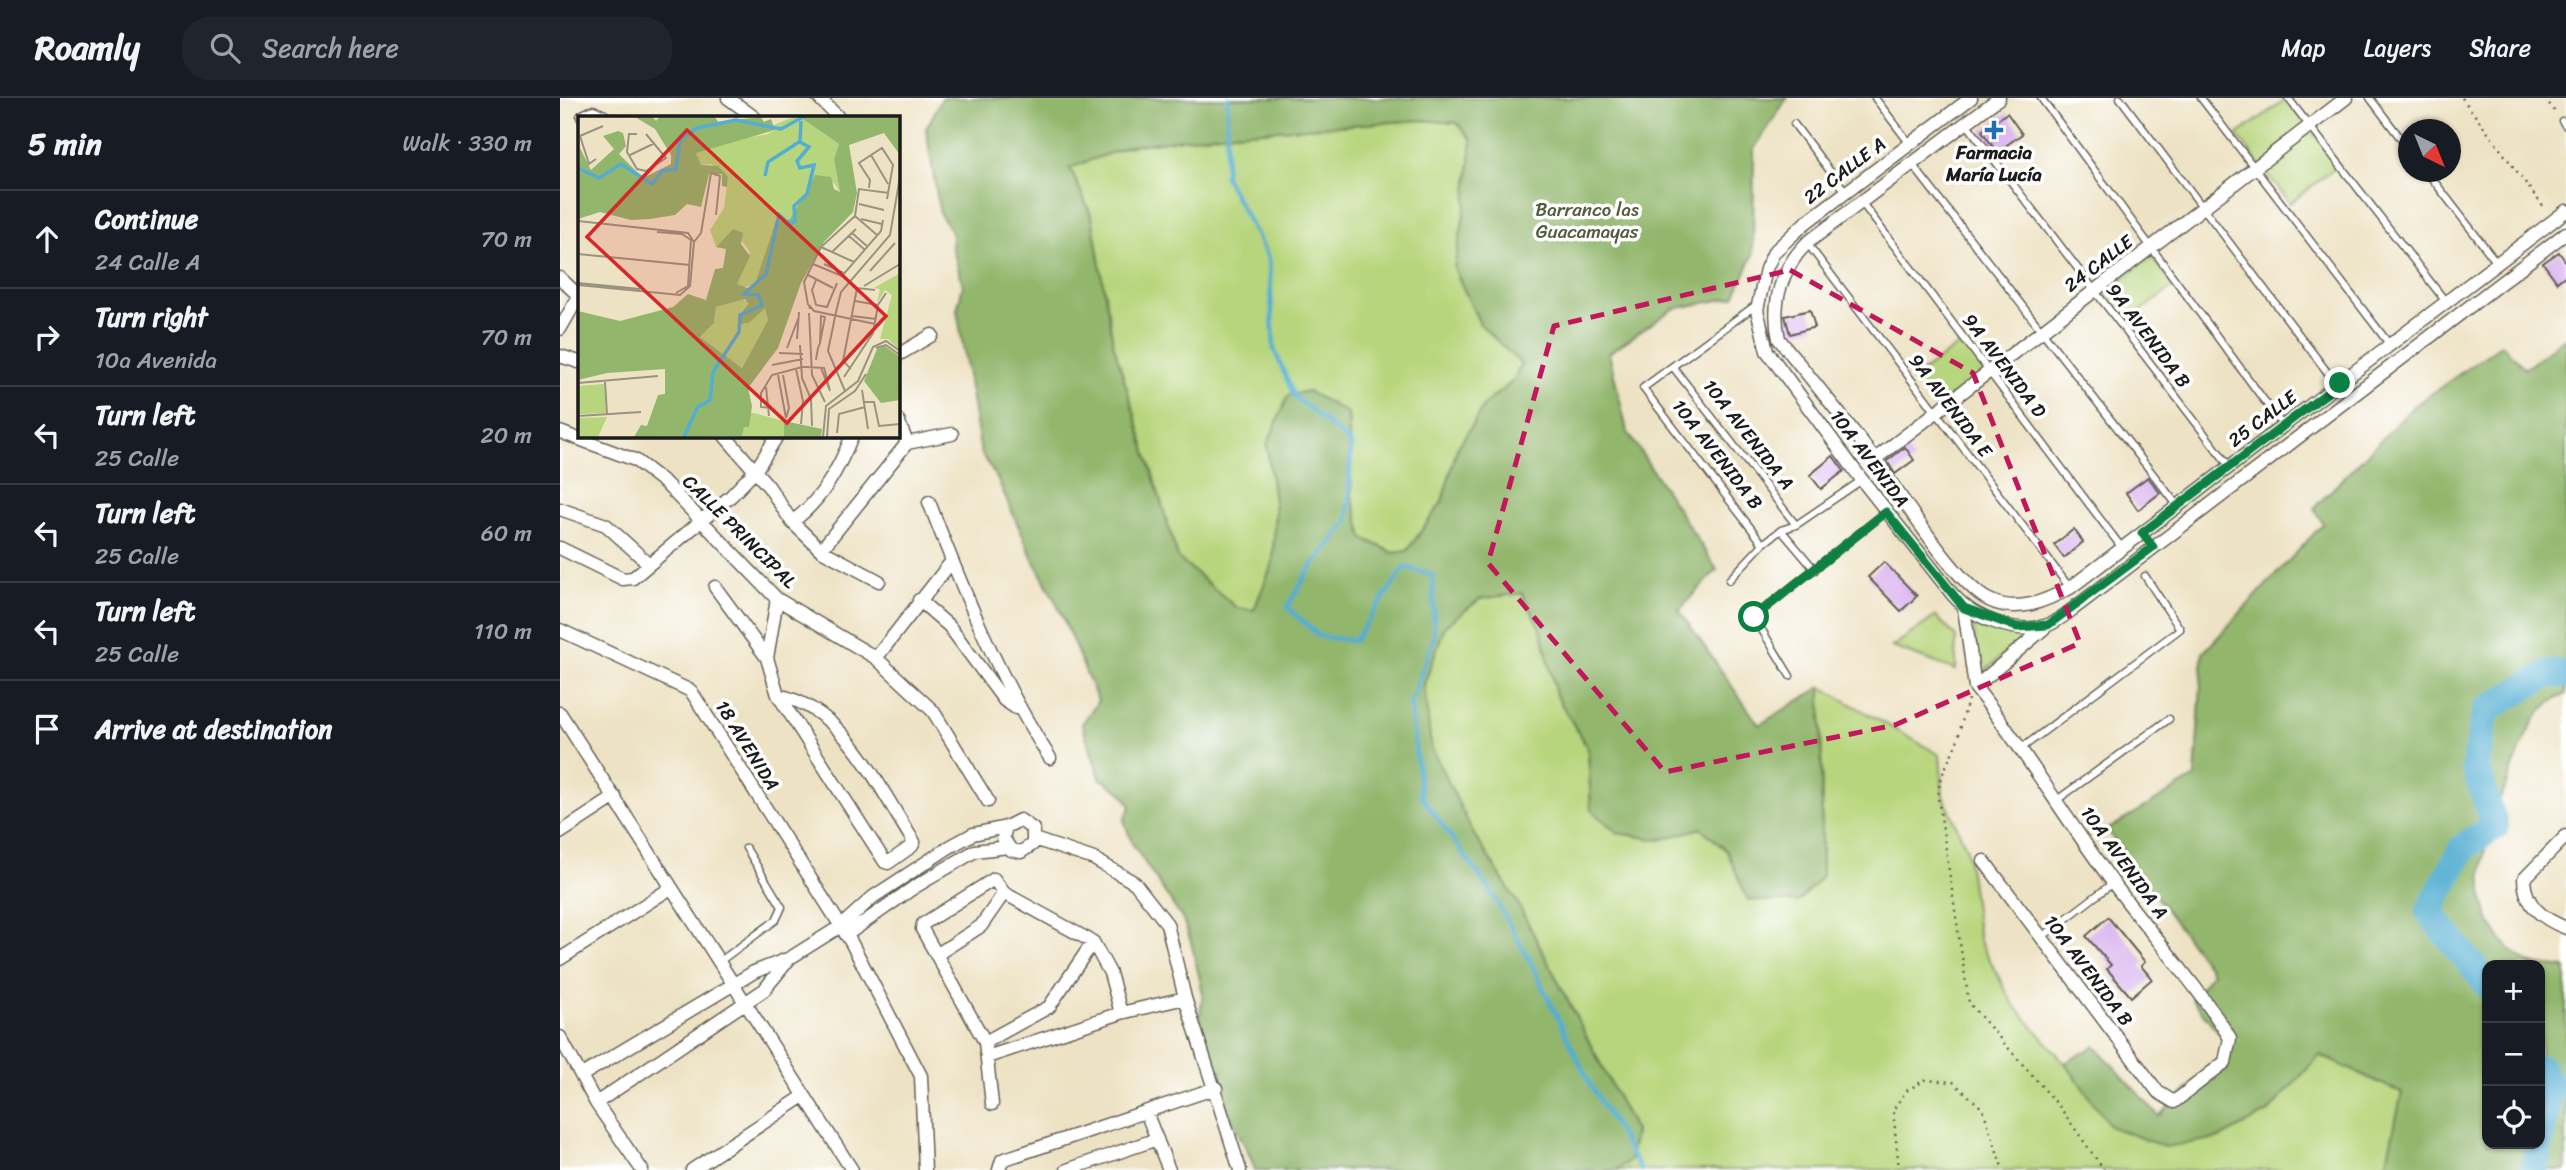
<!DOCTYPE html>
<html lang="en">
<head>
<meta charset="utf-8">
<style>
	:root { --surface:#171b24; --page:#20242c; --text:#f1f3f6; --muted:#9ea1a6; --line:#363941 }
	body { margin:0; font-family:Sriracha,sans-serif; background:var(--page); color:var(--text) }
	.controls { position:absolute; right:21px; bottom:21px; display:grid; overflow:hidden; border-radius:14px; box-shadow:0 2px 5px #0004 }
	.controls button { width:63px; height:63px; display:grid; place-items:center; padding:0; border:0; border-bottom:2px solid var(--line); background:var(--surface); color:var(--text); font:35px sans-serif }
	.compass { position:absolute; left:1838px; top:21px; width:63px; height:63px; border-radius:50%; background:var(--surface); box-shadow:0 2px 5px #0004; rotate:137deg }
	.stop { position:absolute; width:21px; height:21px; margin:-16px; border:5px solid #0b8043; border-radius:50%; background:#fff }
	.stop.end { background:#0b8043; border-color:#fff; box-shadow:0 2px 7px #0008 }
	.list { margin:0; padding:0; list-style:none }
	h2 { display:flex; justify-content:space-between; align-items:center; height:91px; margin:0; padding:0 28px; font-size:30px }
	h2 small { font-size:23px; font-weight:400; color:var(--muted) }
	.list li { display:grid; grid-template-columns:46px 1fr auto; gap:21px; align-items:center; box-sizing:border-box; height:98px; padding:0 28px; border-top:2px solid var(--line) }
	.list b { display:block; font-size:26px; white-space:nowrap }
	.list p { margin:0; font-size:23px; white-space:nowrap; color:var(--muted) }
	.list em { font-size:23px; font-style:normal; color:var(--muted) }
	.icon { flex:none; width:38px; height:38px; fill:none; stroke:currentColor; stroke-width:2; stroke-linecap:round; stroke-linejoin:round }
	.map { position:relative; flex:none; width:2006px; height:1072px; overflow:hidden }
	header { display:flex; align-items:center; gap:42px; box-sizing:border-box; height:98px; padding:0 35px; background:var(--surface); border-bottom:2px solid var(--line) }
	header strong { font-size:33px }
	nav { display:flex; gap:38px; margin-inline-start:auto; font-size:24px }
	.search { width:490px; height:63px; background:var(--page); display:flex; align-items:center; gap:18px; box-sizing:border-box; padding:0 24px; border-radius:28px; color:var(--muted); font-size:26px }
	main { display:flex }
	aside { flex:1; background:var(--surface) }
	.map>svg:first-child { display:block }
	.green { fill:#b7d57c; stroke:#6a784c; stroke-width:2 }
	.forest { fill:#91b66c; stroke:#566944; stroke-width:2; fill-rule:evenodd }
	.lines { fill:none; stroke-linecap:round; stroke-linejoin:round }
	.stream { stroke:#53aed1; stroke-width:4.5 }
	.river { stroke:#53aed1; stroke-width:28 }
	.building { fill:#d6acee }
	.lane-casing { stroke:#656156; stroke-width:9 }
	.street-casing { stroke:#656156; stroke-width:15 }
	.path { stroke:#656156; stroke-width:2.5; stroke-dasharray:2 5; stroke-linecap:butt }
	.lane { stroke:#fff; stroke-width:6 }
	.street { stroke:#fff; stroke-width:12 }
	.route { stroke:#0b8043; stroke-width:9 }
	.marked { fill:none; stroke:#c2185b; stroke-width:5; stroke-dasharray:14 9; stroke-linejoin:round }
	.poi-dot { fill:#1f6fb2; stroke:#fff; stroke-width:2.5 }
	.labels { text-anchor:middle; stroke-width:7; stroke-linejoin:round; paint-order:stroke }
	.poi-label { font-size:19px; font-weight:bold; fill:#1c1c1c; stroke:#fff }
	.street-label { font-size:19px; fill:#1c1c1c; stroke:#fff }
	.park-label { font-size:19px; fill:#525d3e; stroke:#fff }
	.inset-river { fill:none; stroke:#53aed1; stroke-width:3.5 }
	.inset-road { fill:none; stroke:#999380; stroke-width:2 }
	.view { fill:#d62828; fill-opacity:0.15; stroke:#d62828; stroke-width:3.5 }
	.inset-edge { fill:none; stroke:#1c1c1c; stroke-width:3.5 }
</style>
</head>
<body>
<header>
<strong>Roamly</strong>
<div class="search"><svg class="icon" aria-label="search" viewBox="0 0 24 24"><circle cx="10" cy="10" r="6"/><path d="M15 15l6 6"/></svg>Search here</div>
<nav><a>Map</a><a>Layers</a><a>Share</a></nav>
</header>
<main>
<aside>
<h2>5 min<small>Walk · 330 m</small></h2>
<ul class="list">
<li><svg class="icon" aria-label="ahead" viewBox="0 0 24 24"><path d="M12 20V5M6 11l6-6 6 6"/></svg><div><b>Continue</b><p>24 Calle A</p></div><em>70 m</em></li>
<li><svg class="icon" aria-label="right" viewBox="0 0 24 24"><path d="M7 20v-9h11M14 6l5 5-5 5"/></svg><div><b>Turn right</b><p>10a Avenida</p></div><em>70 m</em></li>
<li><svg class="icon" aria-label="left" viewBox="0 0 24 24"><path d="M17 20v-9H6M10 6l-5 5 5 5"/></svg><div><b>Turn left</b><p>25 Calle</p></div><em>20 m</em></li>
<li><svg class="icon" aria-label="left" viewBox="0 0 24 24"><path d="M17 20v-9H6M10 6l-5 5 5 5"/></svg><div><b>Turn left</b><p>25 Calle</p></div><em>60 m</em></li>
<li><svg class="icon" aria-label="left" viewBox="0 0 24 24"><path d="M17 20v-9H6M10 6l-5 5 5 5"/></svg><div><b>Turn left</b><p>25 Calle</p></div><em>110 m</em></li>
<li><svg class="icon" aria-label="arrive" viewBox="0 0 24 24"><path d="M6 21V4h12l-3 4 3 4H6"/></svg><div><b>Arrive at destination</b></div></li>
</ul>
</aside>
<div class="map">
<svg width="2006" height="1072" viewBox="0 0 2006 1072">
	<rect width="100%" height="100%" fill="#fff"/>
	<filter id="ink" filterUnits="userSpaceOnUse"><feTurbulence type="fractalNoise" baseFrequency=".0143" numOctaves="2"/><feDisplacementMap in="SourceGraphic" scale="14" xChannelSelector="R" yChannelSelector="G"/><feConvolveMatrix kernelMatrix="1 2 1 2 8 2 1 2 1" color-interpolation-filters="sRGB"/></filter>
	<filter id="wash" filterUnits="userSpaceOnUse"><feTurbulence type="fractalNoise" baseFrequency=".00686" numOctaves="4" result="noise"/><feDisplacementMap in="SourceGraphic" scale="28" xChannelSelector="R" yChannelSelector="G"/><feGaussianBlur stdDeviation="1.57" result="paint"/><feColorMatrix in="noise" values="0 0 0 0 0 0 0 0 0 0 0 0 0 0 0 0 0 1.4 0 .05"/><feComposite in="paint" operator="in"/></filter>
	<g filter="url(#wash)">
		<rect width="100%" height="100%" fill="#ede2c3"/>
		<path class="green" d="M1726,1L1779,67L1730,105L1677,37Z
			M862,22L897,25L912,42L906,107L894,170L920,226L961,266L954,282L926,305L897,351L882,404L847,453L834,455L803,440L792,398L788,315L707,347L715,412L713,464L694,512L677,510L618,460L553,245L532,119L510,69L569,48L659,36Z
			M1592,159L1614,188L1566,224L1543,195Z
			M1403,244L1428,275L1382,313L1352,281Z
			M962,495L982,534L996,597L1028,651L1031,712L1099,742L1141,730L1167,753L1188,802L1238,804L1262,778L1261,589L1380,657L1383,697L1407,752L1419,842L1453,906L1505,965L1551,1028L1707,1015L1759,957L1842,995L1825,1072H1056L1070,1061L1075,1033L957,804L913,735L871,649L864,586L885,528L920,501Z
			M1376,518L1396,539V572L1332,549Z
			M1413,519L1470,534L1418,579Z"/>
		<path class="forest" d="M382,0H1227L1194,51L1193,157L1174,199L1113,211L1049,255L1067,333L1157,472L1119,512L1199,627L1261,589L1262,778L1238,804L1188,802L1167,753L1141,730L1099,742L1058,735L1031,712L1028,651L996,597L982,534L962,495L920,501L885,528L864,586L871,649L913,735L957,804L1075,1033L1070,1062L1056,1072H695C690,1053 679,1039 672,1021C661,992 655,965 637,939L643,895L631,844L623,822L572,745L564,722L571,708L562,695L540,680L522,626L538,603L497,506L474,463L438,382L421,355L397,212L403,187L392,148V135L380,116L366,31ZM862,22L897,25L912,42L906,107L894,170L920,226L961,266L954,283L926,305L897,351L882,404L847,453L833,455L803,440L792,398L788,315L747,293L728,298L707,347L715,412L713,464L694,512L677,510L618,460L553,245L532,119L510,70L569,48L659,36Z
			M2006,239V596C1972,609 1965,642 1952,672C1926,733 1894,816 1964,862C1974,868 1994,868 2006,870V1072H1825L1842,995L1760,957L1707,1015L1660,1040L1605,1049L1551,1029L1505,965L1535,948L1599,1018L1671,949L1632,902L1652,874L1547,732L1635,679L1643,555L1763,426L1754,410L1854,308L1942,246L1965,271ZM1927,867H1980V1046H1927Z"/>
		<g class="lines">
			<path class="stream" d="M668,0L665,79L709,161L714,251L734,298L791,345L788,424L750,471L727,509L759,538L794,543L845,469L873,477L874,540L850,606L861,698L930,792L969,861L1030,986L1081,1072"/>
			<path class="river" d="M1927,886L1869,814L1903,749L1935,728L1915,669L1926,612L1988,576H2006
				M1980,970L1990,988L1980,1042
				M1974,1072L1979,1046"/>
		</g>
		<g id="blocks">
			<path class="building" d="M1447,15L1462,36L1437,54L1422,33Z
				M1999,154L2006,164V177L1997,184L1983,165Z
				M1250,212L1255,229L1230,236L1225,218Z
				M1345,349L1354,362L1335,376L1327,363Z
				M1273,358L1284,373L1261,391L1250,377Z
				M1588,379L1600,395L1578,412L1566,395Z
				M1514,431L1523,444L1504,460L1494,447Z
				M1324,464L1357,498L1341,513L1308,479Z
				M1548,819L1585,864L1581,868L1592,881L1571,899L1547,871L1551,867L1526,838Z"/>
		</g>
	</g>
	<g filter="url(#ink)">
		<use href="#blocks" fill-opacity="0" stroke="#656156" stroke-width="2"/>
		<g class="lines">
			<defs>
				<path id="lane" d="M1315,0L1350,46
					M1481,0L1723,328
					M1560,0L1777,287
					M1641,0L1830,247
					M1728,0L1886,204
					M1810,0L1848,50
					M2002,23L2006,28
					M1406,25L1670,369
					M1234,26L1286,94
					M1352,66L1617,407
					M1867,74L1937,165
					M1302,105L1562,450
					M1247,145L1510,490
					M1196,207L1083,290L1203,446
					M1113,269L1236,427
					M1221,432L1255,472
					M1169,482L1203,446L1221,432L1236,427L1302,382
					M1230,578L1194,519L1326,414
					M1462,650L1620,531L1585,478
					M1497,702L1609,621
					M1482,839L1553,785
					M159,864L216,822L222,809L186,750"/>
				<path id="street" d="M168,0L194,19
					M259,0L278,19
					M1411,0L1244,126L1214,154L1206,171L1197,212L1207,253L1302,382L1393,497C1413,520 1457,538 1488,527C1499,523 1511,512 1521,505L2006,135
					M1439,0L1247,145C1221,171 1211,205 1219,241C1251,281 1285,321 1315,362C1340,396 1396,486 1429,502C1457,516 1486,503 1510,490L2006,113
					M23,19L33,14L44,19
					M0,180L19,198
					M0,231L19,198
					M338,257L372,237
					M0,258L19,264
					M338,322L347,345
					M0,334L75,362L105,385L217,501L316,560L373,613L428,703
					M165,338L209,389L232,424L261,452L319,483
					M1315,361L1786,0
					M369,404C403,492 438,580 490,660
					M0,411L46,427L89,466
					M232,424C262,402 278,372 292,338
					M0,450L63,481L73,480L171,398L196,372L217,338
					M261,452L347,345L392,336
					M155,489L207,560L218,597L325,764L328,765L352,748L354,744C318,689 287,612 218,597
					M359,502L389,528L444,602L456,610
					M1404,510L1415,589
					M0,532L131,593L291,844L361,978L365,1072
					M207,560L217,501
					M316,560L392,463
					M1415,589C1465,652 1506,722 1554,786C1592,838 1636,885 1670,940L1665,964L1614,1004L1598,994L1424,763
					M1415,589L1488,527
					M0,615L292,1072
					M0,735L55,699
					M2006,738L1964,781C1965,808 1983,821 2006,830
					M474,741L534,761L575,785L607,826L625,900L680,1072
					M286,837L353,790L415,753L448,749
					M376,857L421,828L444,795
					M0,861L111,790
					M0,939L36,1005L82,1072
					M425,944L489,909L533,844
					M427,959L561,915L625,900
					M22,977L194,874L230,860L281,828L313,799L391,748L413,736L446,729L460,722L473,731V746L461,754L451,752L443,740L446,729
					M36,1005L204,892L230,860
					M432,1006L425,944L362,831L363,826L434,781L444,795L533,844L550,875L561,915
					M586,1014L609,1072
					M132,1072L244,998
					M439,1072L442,1062L656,990
					M507,1072L597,1041"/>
			</defs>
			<use href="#lane" class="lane-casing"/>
			<use href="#street" class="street-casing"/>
			<path class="path" d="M1902,0L1985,111
				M1985,0L1995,14
				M1408,601L1397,644L1380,682L1378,699L1409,905L1499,1008L1544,1072
				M1339,1072L1333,1012L1346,993L1365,982L1393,984L1423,1011L1443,1072"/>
			<use href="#lane" class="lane"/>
			<use href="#street" class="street"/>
		</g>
	</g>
	<g class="lines" filter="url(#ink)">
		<path class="route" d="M1194,519L1326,414L1404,510L1457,529L1488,527L1593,449L1582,435L1780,285"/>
	</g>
	<path class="marked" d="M1230,172L1413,275L1520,545L1335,627L1105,674L928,465L994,228Z"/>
	<path class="poi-dot" d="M1430.5 21.5h7v7h7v7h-7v7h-7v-7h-7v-7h7z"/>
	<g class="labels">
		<g class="poi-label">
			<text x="1434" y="61">Farmacia<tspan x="1434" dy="22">María Lucía</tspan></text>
		</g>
		<g class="street-label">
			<text transform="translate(1284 72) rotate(-37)" y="7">22 CALLE A</text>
			<text transform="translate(1538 165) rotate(-37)" y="7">24 CALLE</text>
			<text transform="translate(1589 237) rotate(53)" y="7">9A AVENIDA B</text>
			<text transform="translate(1445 267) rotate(53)" y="7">9A AVENIDA D</text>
			<text transform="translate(1391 307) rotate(53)" y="7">9A AVENIDA E</text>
			<text transform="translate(1702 320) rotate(-37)" y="7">25 CALLE</text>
			<text transform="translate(1189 336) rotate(52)" y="7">10A AVENIDA A</text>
			<text transform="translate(1158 356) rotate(52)" y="7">10A AVENIDA B</text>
			<text transform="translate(1310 360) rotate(53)" y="7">10A AVENIDA</text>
			<text transform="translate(180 433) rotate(45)" y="7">CALLE PRINCIPAL</text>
			<text transform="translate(188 647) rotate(58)" y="7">18 AVENIDA</text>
			<text transform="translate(1565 764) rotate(54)" y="7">10A AVENIDA A</text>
			<text transform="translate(1529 872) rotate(53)" y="7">10A AVENIDA B</text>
		</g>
		<g class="park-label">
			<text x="1027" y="118">Barranco las<tspan x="1027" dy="22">Guacamayas</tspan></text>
		</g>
	</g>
	<g transform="translate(18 18)">
		<rect width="322" height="322" fill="#ede2c3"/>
		<path d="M215,1H222L261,28L256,43L262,76L256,67L234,63L212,103L201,102L182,162L177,168L164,172L159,168L172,136L155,113L138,131L132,114L146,92L150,61L133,48L123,49L118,37L132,29L190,18L197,14L196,9ZM322,157V234L310,223H302L314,179L307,174L299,187L302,173L296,172ZM166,183L170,189L160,202L171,207L187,191L190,204L164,252L122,221L136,207L138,191ZM26,268L28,297L0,298V270ZM171,296L206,305V321H161ZM29,301L20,321H2L0,302Z" fill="#b7d57c"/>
		<path d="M57,1H75L78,5L81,1H137L140,6L183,1L186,6L193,3L197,14L118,37L123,49L140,50L150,61L149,71L144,70V58H131L123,91L109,88L97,99L72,103L53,104L22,96L0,103L2,32L13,54L36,33L25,20L40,15L45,17L48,30L41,38L65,62L93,48V39L77,13ZM222,1H322V39L306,17L271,29L279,77L275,96L246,126L223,167L200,232L170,272L174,290L171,311H166L164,320L56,321L63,309L69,310L80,279L87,278V253L29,257L0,264V195L42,205L95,191L110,178L128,184L137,153L145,152L148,133L138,131L155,113L165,117L163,128L172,140L159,168L169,172L177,168L198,105L212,103L237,59L253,61L256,73L262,76L256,43L261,28ZM167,183L170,188L160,202L162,208L171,207L187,192L190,204L164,252L122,221L136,207L138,191ZM307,230L322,241V284L303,287L286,265L299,233ZM206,305L244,313L243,321H206Z" fill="#91b66c" fill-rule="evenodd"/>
		<path class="inset-river" d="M0,52L21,62L43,48L74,68L84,55L98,53L102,24L119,12L158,4L203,13L225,1M187,60L190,46L221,26M106,321L119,292L132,284L135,256L161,216L162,199L184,189L180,179L166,178L188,158L201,99L212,108L217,105L216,90L229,78L236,49L222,52L219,45L231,31L222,26L223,5"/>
		<path class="inset-road" d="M59,18H51L49,36L59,53L68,55L88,42L68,18M2,20L11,48L18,43M2,20L25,10M52,39L77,27M293,39L310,68M291,72L292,64L281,47L304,32L315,49L309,83M281,88L306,94M277,100L299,119M283,103L304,108M0,105L110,117L116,126L112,170L102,179L0,169M79,116L104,118L113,124L110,170L98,177M274,117L290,131M271,120L287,134M116,126L123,117L133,57L142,60L138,99M243,131L276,146M254,136L278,113M0,138L112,149M235,148L264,160L303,115L305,104M246,148L266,157M292,155L317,127M230,159L255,172M238,164L234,174L238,189L249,191L259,167M0,167L62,173M286,170L322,148M277,185L300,189M230,189L226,166L243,131L277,100L281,73L311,77M232,193L231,189L236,195L297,208M231,197L234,259L247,286M274,200L298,203M219,223L221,196M222,229L224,262L233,283L234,310M209,232L220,203M298,232L308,229L322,239M201,237L225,238M238,244L240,232L242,227L247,201L243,200L242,227M194,249L225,243M218,253L225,285L223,308M273,253L265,245L279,172L297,174M200,259L208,302L211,292L205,259M266,261L295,217L300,189L308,177M27,266L29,298M0,267L80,260M188,271L191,300M284,274L290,313M267,275L250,235L258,196L263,176L312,119L322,61M286,286H296L301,310L322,308M192,292L183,291V277L194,259L224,251H228L246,252L252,275L243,252M0,300L63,296M259,317L261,298L287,291M245,321L248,290L280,265L295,231L308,225L322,235M249,321L251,293L277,275L288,258"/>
		<path class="view" d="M109,14L308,200L209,307L9,121Z"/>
		<rect width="322" height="322" class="inset-edge"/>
	</g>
</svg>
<div class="controls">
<button>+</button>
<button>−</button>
<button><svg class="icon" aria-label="locate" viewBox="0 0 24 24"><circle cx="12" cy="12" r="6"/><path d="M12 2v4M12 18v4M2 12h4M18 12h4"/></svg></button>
</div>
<svg class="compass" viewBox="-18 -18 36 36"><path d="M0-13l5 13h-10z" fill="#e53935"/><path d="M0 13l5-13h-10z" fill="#9ea1a6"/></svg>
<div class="stop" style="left:1194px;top:519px"></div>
<div class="stop end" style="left:1780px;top:285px"></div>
</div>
</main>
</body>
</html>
